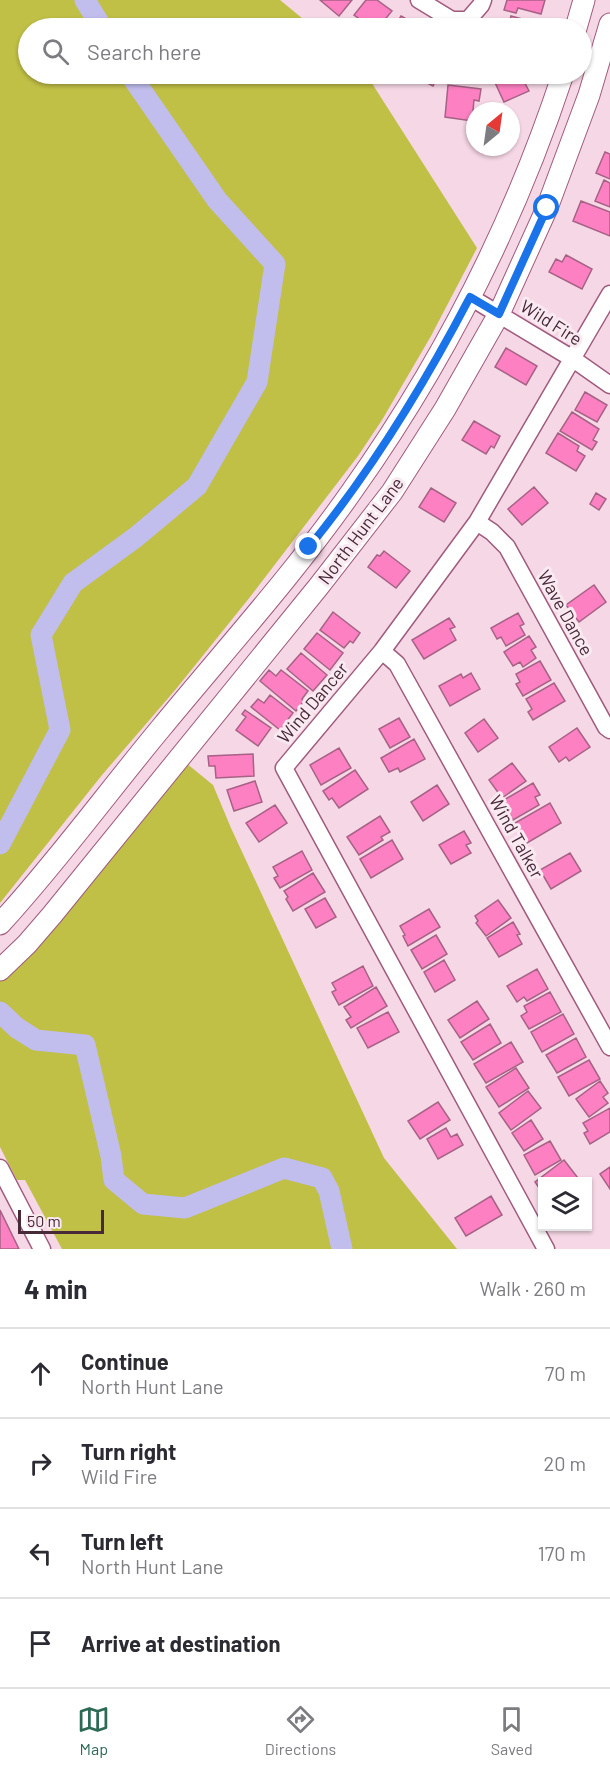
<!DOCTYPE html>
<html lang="en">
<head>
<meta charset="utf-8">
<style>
	:root { --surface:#fff; --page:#f2f2f3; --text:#2b2b33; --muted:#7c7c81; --line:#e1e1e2; --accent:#2d6a56 }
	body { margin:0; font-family:Barlow,sans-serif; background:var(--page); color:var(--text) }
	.controls { position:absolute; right:18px; bottom:18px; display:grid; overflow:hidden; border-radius:0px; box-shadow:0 2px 4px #0004 }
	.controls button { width:54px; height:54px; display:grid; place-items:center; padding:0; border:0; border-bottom:2px solid var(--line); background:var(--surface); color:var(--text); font:30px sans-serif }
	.compass { position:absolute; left:466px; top:102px; width:54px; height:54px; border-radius:50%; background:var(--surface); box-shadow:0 2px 4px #0004; rotate:29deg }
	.scale { position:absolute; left:18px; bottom:15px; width:86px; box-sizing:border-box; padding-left:6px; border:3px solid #472938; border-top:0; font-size:16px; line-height:21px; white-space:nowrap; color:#472938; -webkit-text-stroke:4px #f9e9f0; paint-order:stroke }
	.stop { position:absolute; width:18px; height:18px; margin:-14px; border:4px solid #1a73e8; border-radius:50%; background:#fff }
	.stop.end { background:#1a73e8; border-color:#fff; box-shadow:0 2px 6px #0008 }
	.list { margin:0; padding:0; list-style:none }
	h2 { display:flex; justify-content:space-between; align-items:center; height:78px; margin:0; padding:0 24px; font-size:26px }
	h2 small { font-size:20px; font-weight:400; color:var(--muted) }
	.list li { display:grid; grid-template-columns:39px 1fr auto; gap:18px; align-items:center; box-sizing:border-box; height:90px; padding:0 24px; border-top:2px solid var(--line) }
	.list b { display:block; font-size:22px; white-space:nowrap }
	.list p { margin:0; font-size:20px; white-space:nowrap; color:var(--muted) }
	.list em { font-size:20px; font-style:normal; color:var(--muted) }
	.icon { flex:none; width:33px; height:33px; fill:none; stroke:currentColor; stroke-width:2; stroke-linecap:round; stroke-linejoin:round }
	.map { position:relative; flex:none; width:610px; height:1249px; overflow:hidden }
	.search { position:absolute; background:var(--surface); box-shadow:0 2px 4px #0004; left:18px; right:18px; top:18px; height:66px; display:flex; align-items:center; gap:15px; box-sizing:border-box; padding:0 21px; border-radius:33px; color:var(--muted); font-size:22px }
	.sheet { height:438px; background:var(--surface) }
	nav { display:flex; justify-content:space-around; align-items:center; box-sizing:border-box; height:84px; border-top:2px solid var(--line); background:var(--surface); font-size:16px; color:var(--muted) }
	nav a { display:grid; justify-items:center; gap:3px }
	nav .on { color:var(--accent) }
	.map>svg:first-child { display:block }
	.green { fill:#c0bf46 }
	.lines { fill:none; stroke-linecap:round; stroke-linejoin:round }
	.river { stroke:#c1bded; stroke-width:21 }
	.building { fill:#fc80c2; stroke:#a66285; stroke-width:1.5 }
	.minor-casing { stroke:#9f5b7e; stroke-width:19 }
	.major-casing { stroke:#9f5b7e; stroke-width:23 }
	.minor { stroke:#fff; stroke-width:16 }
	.major { stroke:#fff; stroke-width:21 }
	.route { stroke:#1a73e8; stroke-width:8 }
	.labels { text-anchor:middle; stroke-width:6; stroke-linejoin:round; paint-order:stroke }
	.street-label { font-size:18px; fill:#472938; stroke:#f9e9f0 }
</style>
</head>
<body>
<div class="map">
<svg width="610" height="1249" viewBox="0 0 610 1249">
	<rect width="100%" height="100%" fill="#f6d7e5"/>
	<path class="green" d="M0,0H280L314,28H28V74H366L477,248L431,336L382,420L358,456L250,597L176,689L102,775L0,903Z
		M186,763L213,785L231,828L384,1158L457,1249H62L25,1180H17L0,1147V980L30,954Z"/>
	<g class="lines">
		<path class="river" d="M85,0L102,28
			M0,844L60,730L41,635L73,583L136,537L197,486L257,382L275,264L217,200L130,74
			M0,1012L17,1028L36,1040L85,1045L111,1156L114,1180L143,1204L185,1208L284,1168L322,1178L329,1191L342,1249"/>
	</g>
	<path class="building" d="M320,0H352L339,16Z
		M366,0H377L392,11L378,28H372L354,15Z
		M507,0H545L541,14L518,8L516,13L504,10Z
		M401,16L422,28H394Z
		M511,16L541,24L539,28H508Z
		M410,74H439L433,86Z
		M491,74H520L529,91L504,102Z
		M448,85L481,89L479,101L474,100L472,121L445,117Z
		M605,152L610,154V179L596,173Z
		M604,180L610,183V207L595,201Z
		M581,201L610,212V236L573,221Z
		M566,255L592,269L582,289L549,272L556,259L562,262Z
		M506,348L537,366L526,385L495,367Z
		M585,392L607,405L597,422L575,410Z
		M572,412L599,429L593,440L597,442L592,450L560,431Z
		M474,421L500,436L494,448L491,446L486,454L462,440Z
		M558,433L579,446L577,451L585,456L576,471L546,453Z
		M534,487L548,503L522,525L508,509Z
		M431,488L456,503L444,522L419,507Z
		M596,493L606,499L599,510L590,504Z
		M384,551L410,571L396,588L368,567L377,555L380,556Z
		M594,585L606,602L579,622L566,605Z
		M333,612L360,633L353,643L350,641L344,648L320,630Z
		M518,613L524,624L520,626L525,635L506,646L501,637L497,639L491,628Z
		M449,618L455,627L450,629L456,640L424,659L412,640Z
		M317,633L343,653L330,670L304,649Z
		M529,636L536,647L531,650L536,658L523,667L520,662L513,666L504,652Z
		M301,653L327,675L313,691L287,669Z
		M540,661L551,680L523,696L516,684L520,682L516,674Z
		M269,670L276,676L281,670L308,691L302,699L304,701L296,711L260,681Z
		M471,673L480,689L450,706L439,686L461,674L463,678Z
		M554,683L565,701L533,720L528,712L532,709L526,699Z
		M270,695L293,713L280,730L251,707L258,699L264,703Z
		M245,710L271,728L258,746L236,730L246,717L242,714Z
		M399,718L410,737L390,748L379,729Z
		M484,719L498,738L478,752L465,733Z
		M577,728L590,747L569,761L566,757L559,762L549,747Z
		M414,739L425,759L400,772L398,768L389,772L381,758Z
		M339,748L351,768L321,785L310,765Z
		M253,754L254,776L216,778L215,766H209L208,756Z
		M512,763L526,781L502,798L489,780Z
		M355,770L368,789L339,808L332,798L329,800L323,791Z
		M255,781L262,802L234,811L227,790Z
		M533,783L540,795L535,797L539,805L513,820L502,801Z
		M437,785L449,804L423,821L411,802Z
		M550,803L561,823L527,843L515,823Z
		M275,805L287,823L259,842L246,823Z
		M380,816L390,832L381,837L383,840L359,855L347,837Z
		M464,831L471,843L466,845L471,853L451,864L439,845Z
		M392,840L403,859L371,878L360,859Z
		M302,851L312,870L280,888L274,878L278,876L273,867Z
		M570,853L581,871L551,889L540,870Z
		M313,873L325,892L293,911L286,899L288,897L284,891Z
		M325,898L336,917L316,928L305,909Z
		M498,900L511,918L486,936L476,923L478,921L475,916Z
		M429,909L440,927L408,946L403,936L405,935L400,926Z
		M513,922L520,934L517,935L522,944L499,957L487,938Z
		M436,935L447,954L422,969L411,950Z
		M444,960L455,980L435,992L424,972Z
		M363,966L373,986L339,1005L332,992L336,990L332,983Z
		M537,969L548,989L527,1001L524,997L517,1002L507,986Z
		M376,987L387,1006L351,1028L346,1020L351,1017L344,1007Z
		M550,992L561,1012L529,1029L521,1016L527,1012L524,1006Z
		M477,1001L489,1019L460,1038L448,1020Z
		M388,1012L399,1032L368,1048L357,1028Z
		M563,1014L574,1034L542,1052L531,1032Z
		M490,1024L501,1043L473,1060L461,1042Z
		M576,1038L586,1057L557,1073L546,1055Z
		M511,1042L523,1062L486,1083L474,1064Z
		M589,1060L600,1079L569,1096L558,1077Z
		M516,1068L529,1088L499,1107L486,1087Z
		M600,1081L608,1093L603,1097L608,1103L589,1117L576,1099Z
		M528,1091L541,1108L511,1130L499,1113Z
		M438,1102L450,1120L420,1139L408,1121Z
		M610,1108V1132L590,1144L584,1133L588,1131L583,1123Z
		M531,1120L543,1139L524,1151L512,1133Z
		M446,1128L451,1137L457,1134L463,1145L438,1159L427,1139Z
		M550,1141L561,1160L535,1175L524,1155Z
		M564,1160L578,1178L572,1182H542V1192L535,1182Z
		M610,1167V1189L600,1174Z
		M491,1196L502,1215L466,1236L455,1218Z
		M0,1210L19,1249H0Z"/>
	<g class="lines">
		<defs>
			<path id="minor" d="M419,0L452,20H468L481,5L483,0
				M470,297L573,359L610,385
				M477,522L492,532L507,547L606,727L610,730
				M382,651L397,664L610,1047
				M0,1168L42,1249
				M546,1249L284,768L382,651L477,522L610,294"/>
			<path id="major" d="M576,28L584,0
				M0,924C57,862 107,793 161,728C225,650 294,574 352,491C443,363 514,223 563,74
				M0,970L27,944L52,915L319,586L392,492L445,409L499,314L547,208L589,95L610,24"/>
		</defs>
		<use href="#minor" class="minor-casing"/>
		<use href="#major" class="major-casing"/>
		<use href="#minor" class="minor"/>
		<use href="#major" class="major"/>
	</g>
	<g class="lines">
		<path class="route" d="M309,547C372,470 424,385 470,297L499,314L547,208"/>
	</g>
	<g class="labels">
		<g class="street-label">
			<text transform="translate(551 323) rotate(32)" y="6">Wild Fire</text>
			<text transform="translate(361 531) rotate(-53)" y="6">North Hunt Lane</text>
			<text transform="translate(565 613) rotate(61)" y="6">Wave Dance</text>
			<text transform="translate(313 703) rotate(-50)" y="6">Wind Dancer</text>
			<text transform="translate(516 837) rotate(61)" y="6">Wind Talker</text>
		</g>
	</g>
</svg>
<div class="controls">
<button><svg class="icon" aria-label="layers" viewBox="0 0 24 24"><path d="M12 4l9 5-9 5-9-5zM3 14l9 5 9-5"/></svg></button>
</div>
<svg class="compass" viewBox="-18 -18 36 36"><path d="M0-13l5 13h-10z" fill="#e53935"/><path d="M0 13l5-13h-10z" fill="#7c7c81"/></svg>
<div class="scale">50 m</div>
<div class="stop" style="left:547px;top:208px"></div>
<div class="stop end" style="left:309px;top:547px"></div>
<div class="search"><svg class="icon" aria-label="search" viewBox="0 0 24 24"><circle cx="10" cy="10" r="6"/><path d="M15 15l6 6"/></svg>Search here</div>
</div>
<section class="sheet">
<h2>4 min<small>Walk · 260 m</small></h2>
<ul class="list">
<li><svg class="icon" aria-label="ahead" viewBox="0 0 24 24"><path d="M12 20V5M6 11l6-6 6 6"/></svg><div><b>Continue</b><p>North Hunt Lane</p></div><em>70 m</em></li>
<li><svg class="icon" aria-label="right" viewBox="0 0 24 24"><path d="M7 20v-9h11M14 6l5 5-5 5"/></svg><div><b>Turn right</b><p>Wild Fire</p></div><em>20 m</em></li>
<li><svg class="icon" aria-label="left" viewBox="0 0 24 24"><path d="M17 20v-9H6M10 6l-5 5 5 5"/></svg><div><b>Turn left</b><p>North Hunt Lane</p></div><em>170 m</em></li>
<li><svg class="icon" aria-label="arrive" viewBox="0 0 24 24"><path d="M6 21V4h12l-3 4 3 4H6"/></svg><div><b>Arrive at destination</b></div></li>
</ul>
</section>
<nav>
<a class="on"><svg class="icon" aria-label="map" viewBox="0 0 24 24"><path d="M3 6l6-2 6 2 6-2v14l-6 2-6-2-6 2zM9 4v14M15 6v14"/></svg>Map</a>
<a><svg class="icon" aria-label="directions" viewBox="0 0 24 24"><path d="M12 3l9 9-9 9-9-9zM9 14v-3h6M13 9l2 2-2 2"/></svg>Directions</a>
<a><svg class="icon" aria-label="saved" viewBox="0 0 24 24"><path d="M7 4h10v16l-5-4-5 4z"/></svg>Saved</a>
</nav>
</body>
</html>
